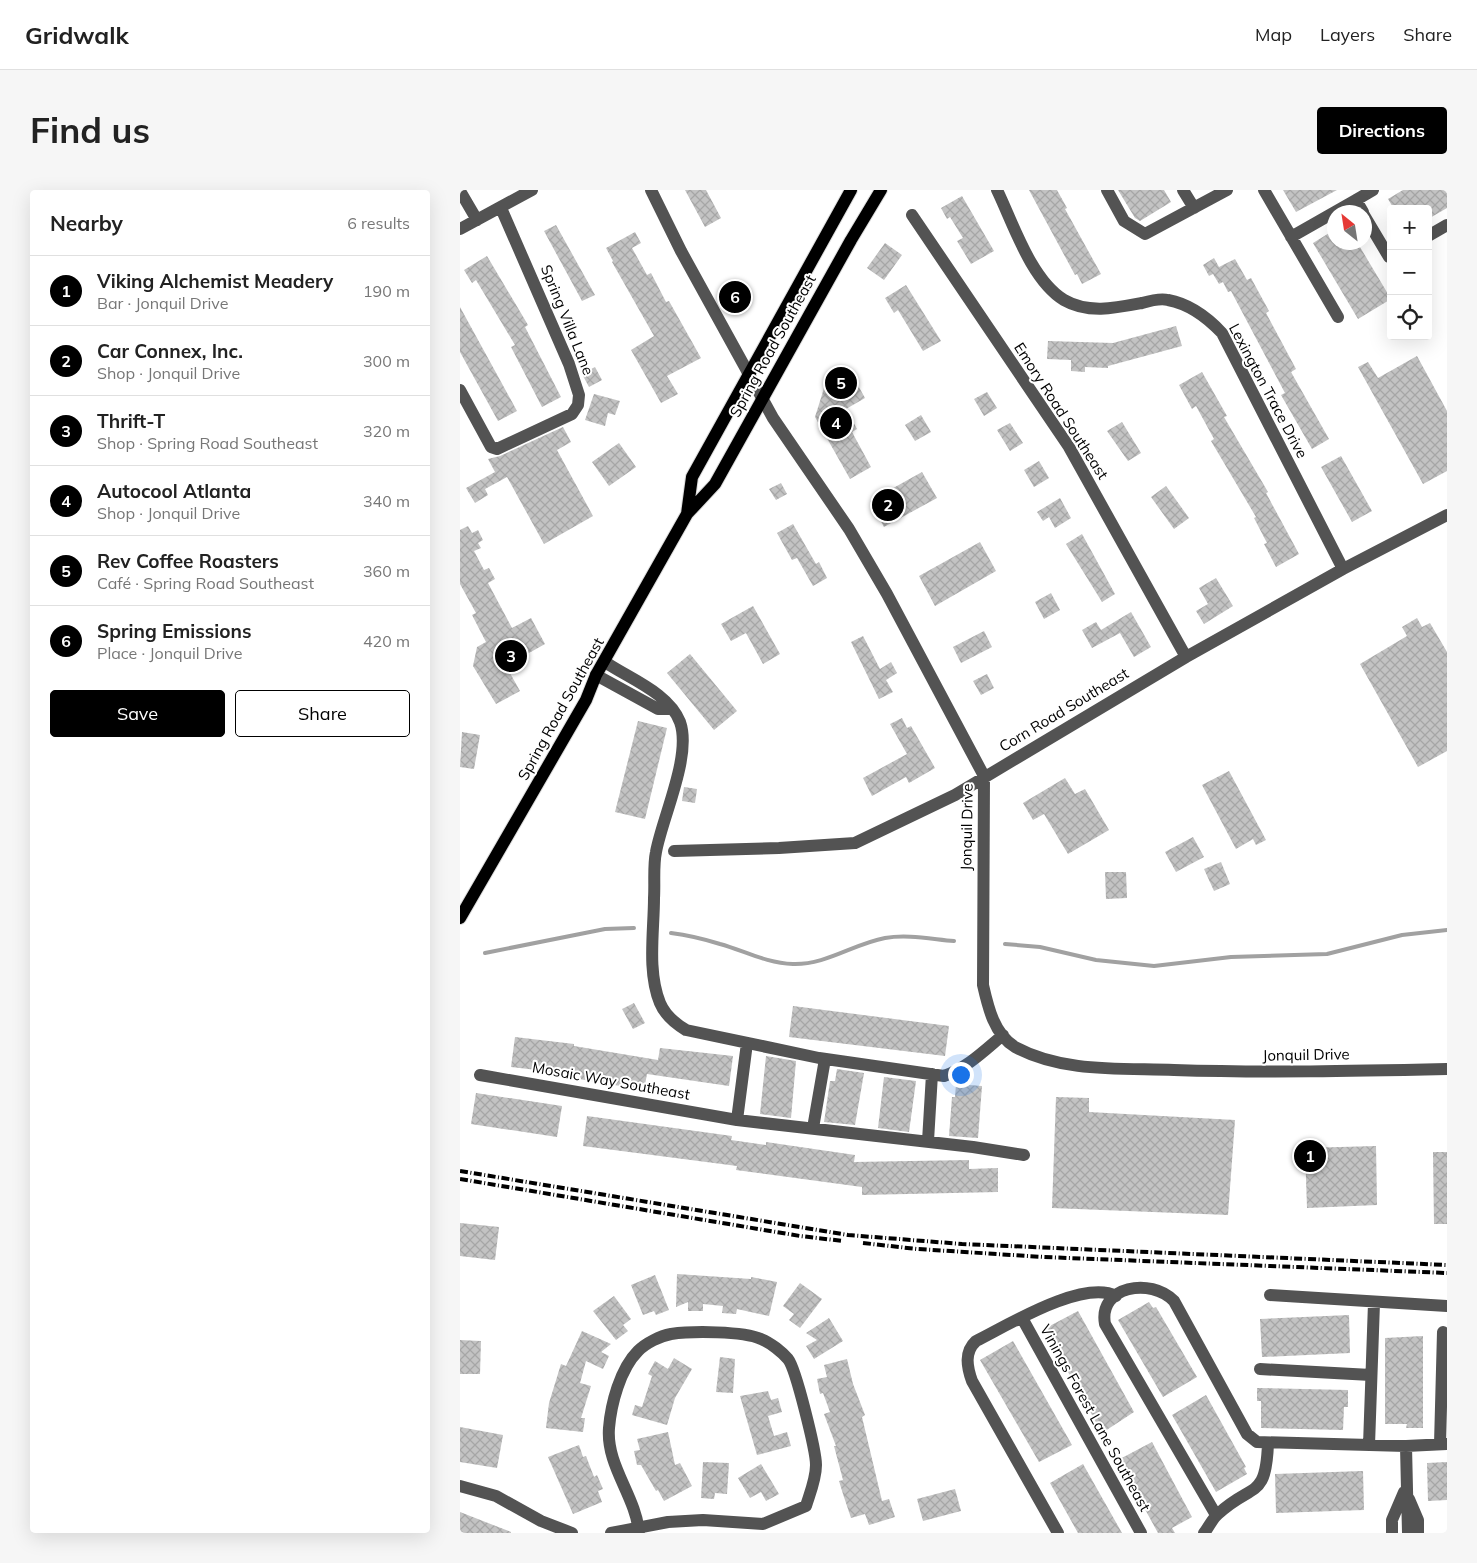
<!DOCTYPE html>
<html lang="en">
<head>
<meta charset="utf-8">
<style>
	:root { --surface:#fff; --page:#f6f6f6; --text:#222; --muted:#767676; --line:#e0e0e0; --accent:#000 }
	body { margin:0; font-family:Mulish,sans-serif; background:var(--page); color:var(--text) }
	.controls { position:absolute; right:15px; top:15px; display:grid; overflow:hidden; border-radius:5px; box-shadow:0 5px 20px #0002 }
	.controls button { width:45px; height:45px; display:grid; place-items:center; padding:0; border:0; border-bottom:1px solid var(--line); background:var(--surface); color:var(--text); font:25px sans-serif }
	.compass { position:absolute; left:867px; top:15px; width:45px; height:45px; border-radius:50%; background:var(--surface); box-shadow:0 5px 20px #0002; rotate:330deg }
	.you { position:absolute; left:500px; top:884px; width:18px; height:18px; margin:-12px; border:4px solid #fff; border-radius:50%; background:#1a73e8; box-shadow:0 0 0 8px #1a73e833 }
	.badge { display:grid; place-items:center; width:32px; height:32px; border-radius:50%; background:var(--accent); color:#fff; font-size:16px; font-weight:700 }
	.pin { position:absolute; translate:-50% -50%; border:2px solid #fff; box-shadow:0 1px 5px #0006 }
	.list { margin:0; padding:0; list-style:none }
	h2 { display:flex; justify-content:space-between; align-items:center; height:65px; margin:0; padding:0 20px; font-size:21px }
	h2 small { font-size:16px; font-weight:400; color:var(--muted) }
	.list li { display:grid; grid-template-columns:32px 1fr auto; gap:15px; align-items:center; box-sizing:border-box; height:70px; padding:0 20px; border-top:1px solid var(--line) }
	.list b { display:block; font-size:19px; white-space:nowrap }
	.list p { margin:0; font-size:16px; white-space:nowrap; color:var(--muted) }
	.list em { font-size:16px; font-style:normal; color:var(--muted) }
	.actions { display:flex; gap:10px; padding:15px 20px }
	.actions a { flex:1; padding:11px 0; border:1px solid var(--accent); border-radius:5px; text-align:center; font-size:18px; color:var(--accent) }
	.actions .main { background:var(--accent); color:#fff }
	.icon { flex:none; width:28px; height:28px; fill:none; stroke:currentColor; stroke-width:2; stroke-linecap:round; stroke-linejoin:round }
	.map { position:relative; flex:none; width:987px; height:1343px; overflow:hidden; border-radius:5px }
	header { display:flex; align-items:center; gap:30px; box-sizing:border-box; height:70px; padding:0 25px; background:var(--surface); border-bottom:1px solid var(--line) }
	header strong { font-size:24px }
	nav { display:flex; gap:28px; margin-inline-start:auto; font-size:18px }
	.intro { display:flex; align-items:center; justify-content:space-between; box-sizing:border-box; height:120px; padding:0 30px }
	h1 { margin:0; font-size:35px }
	.button { padding:12px 22px; border-radius:5px; background:var(--accent); color:#fff; font-size:18px; font-weight:700 }
	main { display:flex; gap:30px; padding:0 30px }
	aside { flex:1; background:var(--surface); border-radius:5px; box-shadow:0 5px 20px #0002 }
	.map>svg:first-child { display:block }
	.lines { fill:none; stroke-linecap:round; stroke-linejoin:round }
	.stream { stroke:#a1a1a1; stroke-width:4 }
	.building { fill:url(#building-cross-hatch) }
	.major-casing { stroke:#dbdbdb; stroke-width:14 }
	.minor { stroke:#535353; stroke-width:12 }
	.major { stroke:#000; stroke-width:12 }
	.rail { stroke:#000; stroke-width:4; stroke-dasharray:8 2.5 1 2.5; stroke-linecap:butt }
	.labels { text-anchor:middle; stroke-width:4; stroke-linejoin:round; paint-order:stroke }
	.street-label { font-size:15px; fill:#000; stroke:#fff }
</style>
</head>
<body>
<header>
<strong>Gridwalk</strong>
<nav><a>Map</a><a>Layers</a><a>Share</a></nav>
</header>
<div class="intro"><h1>Find us</h1><a class="button">Directions</a></div>
<main>
<aside>
<h2>Nearby<small>6 results</small></h2>
<ul class="list">
<li><span class="badge">1</span><div><b>Viking Alchemist Meadery</b><p>Bar · Jonquil Drive</p></div><em>190 m</em></li>
<li><span class="badge">2</span><div><b>Car Connex, Inc.</b><p>Shop · Jonquil Drive</p></div><em>300 m</em></li>
<li><span class="badge">3</span><div><b>Thrift-T</b><p>Shop · Spring Road Southeast</p></div><em>320 m</em></li>
<li><span class="badge">4</span><div><b>Autocool Atlanta</b><p>Shop · Jonquil Drive</p></div><em>340 m</em></li>
<li><span class="badge">5</span><div><b>Rev Coffee Roasters</b><p>Café · Spring Road Southeast</p></div><em>360 m</em></li>
<li><span class="badge">6</span><div><b>Spring Emissions</b><p>Place · Jonquil Drive</p></div><em>420 m</em></li>
</ul>
<div class="actions"><a class="main">Save</a><a>Share</a></div>
</aside>
<div class="map">
<svg width="987" height="1343" viewBox="0 0 987 1343">
	<defs>
		<pattern id="building-cross-hatch" width="8" height="8" patternUnits="userSpaceOnUse" patternTransform="scale(1.25)"><rect width="8" height="8" fill="#c3c3c3"/><path d="M0 0l8 8M0 8l8-8" fill="none" stroke="#a6a6a6"/></pattern>
	</defs>
	<rect width="100%" height="100%" fill="#fff"/>
	<g class="lines">
		<path class="stream" d="M211,743C227,745 244,749 260,754C285,761 306,773 333,774C366,775 393,754 425,748C447,744 471,749 494,751
			M545,754L580,757L636,770L694,776L771,767L867,764L942,745L987,740
			M25,763L145,739L174,738"/>
	</g>
	<path class="building" d="M225,0H246L261,28L245,37Z
		M569,0H597L607,18L605,19L641,84L622,94L617,84L615,85Z
		M658,0H704L711,12L680,31L675,28Z
		M823,0H877L836,22Z
		M943,0H987V18L968,29V19H934L928,9Z
		M502,6L534,61L511,74L497,51L503,48L490,27L487,29L481,18Z
		M96,35L135,105L122,111L84,41Z
		M874,40V52H897L931,109L898,129L853,53Z
		M175,42L181,53L172,58L187,85L191,83L206,112L209,111L241,168L207,186L218,204L201,213L171,160L194,146L152,72L153,71L146,58Z
		M425,53L442,65L424,90L407,78Z
		M27,66L68,135L65,137L101,207L82,217L51,157L55,155L16,90L12,93L4,80Z
		M754,68L759,77L775,69L787,90L791,88L809,121L806,123L836,179L831,182L869,249L852,259L821,205L825,203L771,101L768,102L763,92L759,94L753,84L749,86L743,75Z
		M446,95L481,151L463,161L438,120L434,123L425,108Z
		M0,117L57,221L38,231L0,162Z
		M716,136L722,156L648,176V178L625,177V182L611,181V170L587,169L588,151L653,153Z
		M957,166L987,221V281L963,294L898,177L908,172L918,188Z
		M135,177L142,190L129,197L122,184Z
		M390,181L405,208L386,219L397,239L392,242L411,277L390,289L355,227L365,195Z
		M742,182L767,226L764,227L808,302L806,303L839,364L816,377L804,354L807,353L794,328L796,327L751,251L754,249L736,216L732,219L719,195Z
		M527,202L537,218L524,226L514,209Z
		M134,204L160,211L155,225L148,223L145,236L125,230Z
		M461,225L471,242L455,251L445,235Z
		M662,232L681,263L668,271L647,241Z
		M550,233L563,253L550,261L537,240Z
		M103,237L111,252L97,260L133,326L84,354L47,287L25,299L28,305L15,313L6,298L35,282L28,269L40,266Z
		M159,253L176,277L149,296L132,272Z
		M881,266L912,321L892,332L861,277Z
		M579,271L589,288L574,297L564,280Z
		M462,282L477,308L424,337L410,311Z
		M321,293L327,304L316,310L309,299Z
		M706,296L729,328L714,339L691,307Z
		M600,308L611,328L595,338L589,327L583,331L577,322Z
		M333,334L356,374L359,372L367,388L353,396L337,368L332,370L317,343Z
		M8,336L12,343L18,340L23,350L18,353L21,358L14,361L24,380L29,378L35,389L28,393L52,438L71,428L85,454L46,476L60,501L36,514L13,476L17,457L26,452L12,425L16,423L0,394V340Z
		M622,344L655,404L642,412L606,354Z
		M520,352L536,381L475,416L459,386Z
		M756,388L773,416L744,434L736,421L748,414L739,398Z
		M591,403L600,420L584,429L575,412Z
		M293,416L320,464L303,474L286,443L271,451L261,434Z
		M671,422L691,457L674,467L660,443L632,458L622,440L636,432L641,440Z
		M957,428L962,437L970,433L987,462V561L958,577L900,474L947,446L942,437Z
		M524,441L532,457L501,473L493,457Z
		M403,446L420,479L431,472L437,483L426,490L433,502L419,509L391,452Z
		M230,464L277,521L254,540L207,483Z
		M527,484L534,498L521,505L513,491Z
		M442,528L447,538L451,536L475,578L449,593L446,587L412,606L403,588L447,564L430,534Z
		M178,531L207,538L185,629L155,622Z
		M2,542L20,545L14,579L0,577Z
		M769,581L806,650L796,655L793,649L776,659L742,595Z
		M605,588L615,604L625,599L649,640L608,664L584,624L573,630L563,613Z
		M224,597L237,599L235,613L222,611Z
		M733,647L744,667L716,682L705,662Z
		M761,672L770,694L754,701L744,679Z
		M645,682H666L667,708L646,709Z
		M174,813L185,833L173,839L162,819Z
		M333,816L489,836L485,866L329,847Z
		M55,847L114,854V856L198,870L200,858L273,866L269,896L187,884L184,900L119,889L120,885L51,877Z
		M306,866L336,871L331,928L300,924Z
		M377,879L404,883L395,935L364,932L370,891H375Z
		M424,887L456,891L449,942L418,938Z
		M496,894L522,896L518,948L489,946L492,907H495Z
		M16,903L102,916L97,947L11,934Z
		M596,907L629,908V922L775,930L768,1025L592,1018Z
		M127,926L272,946L271,950L306,955V952L395,965L394,972L509,970V979L538,978V1002L402,1005V997L276,980L277,976L123,956Z
		M916,956L917,1015L847,1018L845,958Z
		M973,962H987V1034H974Z
		M0,1033L39,1037L35,1070L0,1066Z
		M217,1084L291,1089V1087L317,1092L309,1126L277,1119L276,1124L262,1123L263,1116L243,1114V1121H228V1112L216,1117Z
		M195,1085L209,1120L196,1125L194,1121L183,1125L171,1095Z
		M340,1093L362,1109L340,1138L329,1130L334,1124L323,1116Z
		M154,1106L171,1129L163,1135L168,1141L156,1150L133,1121Z
		M689,1112L693,1118L696,1117L737,1187L703,1207L658,1130Z
		M618,1121L674,1222L642,1243L584,1139Z
		M889,1125L890,1163L802,1167L800,1129Z
		M369,1128L383,1151L354,1169L346,1156L357,1150L346,1143Z
		M122,1141L151,1154L141,1162L149,1166L143,1179L126,1171L120,1193L131,1196L121,1228H125L123,1242L86,1238L89,1213L101,1174L106,1176Z
		M963,1146V1238H946L947,1234H925V1148Z
		M0,1150L21,1151L20,1184H0Z
		M553,1151L612,1255L579,1272L520,1170Z
		M260,1167L275,1169L273,1203L256,1202Z
		M214,1168L232,1179L215,1208L207,1235L172,1225L175,1215L182,1217L192,1186L188,1184L195,1171L208,1179Z
		M387,1169L393,1194L405,1225L402,1227L422,1311L429,1309L435,1327L409,1335L405,1324L391,1328L383,1304L379,1291L383,1290L374,1256H376L364,1224L370,1222L363,1203L360,1204L357,1189L367,1187L364,1175Z
		M797,1198L888,1200V1217H884L883,1240L801,1238V1211H797Z
		M308,1201L311,1210L318,1208L322,1222L308,1226L314,1246L327,1242L331,1256L297,1265L280,1206Z
		M746,1205L786,1277L784,1278L787,1284L756,1302L712,1225Z
		M0,1237L43,1245L37,1278L0,1272Z
		M208,1242L215,1275L220,1273L232,1296L204,1311L198,1300L196,1301L181,1275H177L174,1261L180,1260L177,1249Z
		M692,1252L732,1327L712,1338L715,1343H698L658,1270Z
		M119,1255L123,1267L126,1266L134,1287L137,1285L143,1299L138,1301L142,1312L113,1324L88,1267Z
		M243,1272L269,1273L267,1304L255,1303L254,1309L241,1308Z
		M987,1272V1310L968,1311L967,1273Z
		M301,1274L319,1304L306,1311L301,1302L290,1308L278,1288Z
		M623,1274L662,1343H618L590,1293Z
		M903,1281L904,1320L816,1323L815,1284Z
		M495,1299L501,1321L463,1331L457,1309Z
		M0,1322L51,1342V1343H0Z"/>
	<g class="lines">
		<defs>
			<path id="major" d="M227,324L232,287L391,0
				M0,728L126,510L136,485L227,324L255,294L391,50L421,0"/>
		</defs>
		<use href="#major" class="major-casing"/>
		<path class="minor" d="M191,0L221,61L313,228L389,339L427,404L524,586L523,795C528,817 534,844 555,857C603,883 662,878 714,880C805,883 896,881 987,879
			M537,0C553,33 571,90 604,110C628,124 656,118 682,113C689,111 700,108 708,110C730,114 747,127 762,143L883,379
			M647,0L664,31L685,44L767,0
			M723,0L734,18
			M804,0L878,127
			M0,1L17,30
			M896,10L913,0
			M452,25L609,257L726,467
			M904,25L929,67L931,66
			M0,39L72,0
			M968,46L987,35
			M831,47L896,10L903,22
			M0,200L31,257L37,259L112,224L118,215L119,205L109,174L41,18
			M145,472C170,489 209,503 220,532C232,566 202,628 196,662C193,676 195,693 194,708C194,741 187,781 200,813C205,825 216,834 226,840L359,868L484,886C507,878 525,860 543,845
			M136,485L198,519H210
			M214,661L319,658L395,653L495,605L726,467L883,379L987,325
			M20,885L277,930L513,957L564,965
			M277,930L287,853
			M353,938L365,869
			M468,951L472,884
			M810,1105L987,1116
			M562,1128L681,1343
			M800,1179L911,1185
			M980,1254L983,1142
			M909,1255L914,1113
			M946,1256L948,1343
			M0,1296L36,1306L81,1331L112,1343
			M949,1309L958,1330V1343
			M756,1325L645,1134C638,1096 691,1087 714,1111L787,1244L797,1252L946,1256L987,1254
			M151,1343L208,1332L243,1330L303,1334L346,1316C350,1303 356,1289 356,1275C356,1261 336,1179 328,1169C322,1162 311,1153 301,1149C283,1141 232,1141 211,1144C200,1146 186,1153 178,1161C160,1179 151,1214 149,1238C146,1276 176,1306 179,1343
			M598,1343L512,1191C507,1177 504,1162 516,1151C548,1135 623,1089 656,1106
			M744,1343C749,1337 752,1329 758,1324C792,1292 806,1311 808,1253
			M932,1343V1330L944,1302"/>
		<use href="#major" class="major"/>
		<path class="rail" d="M0,981L388,1045L502,1054L987,1075
			M0,989L340,1046L383,1051
			M403,1053L457,1059L584,1067L987,1083"/>
	</g>
	<g class="labels">
		<g class="street-label">
			<text transform="translate(107 130) rotate(68)" y="5">Spring Villa Lane</text>
			<text transform="translate(313 156) rotate(-61)" y="5">Spring Road Southeast</text>
			<text transform="translate(808 201) rotate(62)" y="5">Lexington Trace Drive</text>
			<text transform="translate(601 221) rotate(57)" y="5">Emory Road Southeast</text>
			<text transform="translate(101 519) rotate(-61)" y="5">Spring Road Southeast</text>
			<text transform="translate(604 520) rotate(-31)" y="5">Corn Road Southeast</text>
			<text transform="translate(507 637) rotate(-89)" y="5">Jonquil Drive</text>
			<text transform="translate(846 865) rotate(-1)" y="5">Jonquil Drive</text>
			<text transform="translate(151 891) rotate(10)" y="5">Mosaic Way Southeast</text>
			<text transform="translate(635 1228) rotate(61)" y="5">Vinings Forest Lane Southeast</text>
		</g>
	</g>
</svg>
<div class="controls">
<button>+</button>
<button>−</button>
<button><svg class="icon" aria-label="locate" viewBox="0 0 24 24"><circle cx="12" cy="12" r="6"/><path d="M12 2v4M12 18v4M2 12h4M18 12h4"/></svg></button>
</div>
<svg class="compass" viewBox="-18 -18 36 36"><path d="M0-13l5 13h-10z" fill="#e53935"/><path d="M0 13l5-13h-10z" fill="#767676"/></svg>
<div class="you"></div>
<div class="pin badge" style="left:850px;top:966px">1</div>
<div class="pin badge" style="left:428px;top:315px">2</div>
<div class="pin badge" style="left:51px;top:466px">3</div>
<div class="pin badge" style="left:376px;top:233px">4</div>
<div class="pin badge" style="left:381px;top:193px">5</div>
<div class="pin badge" style="left:275px;top:107px">6</div>
</div>
</main>
</body>
</html>
